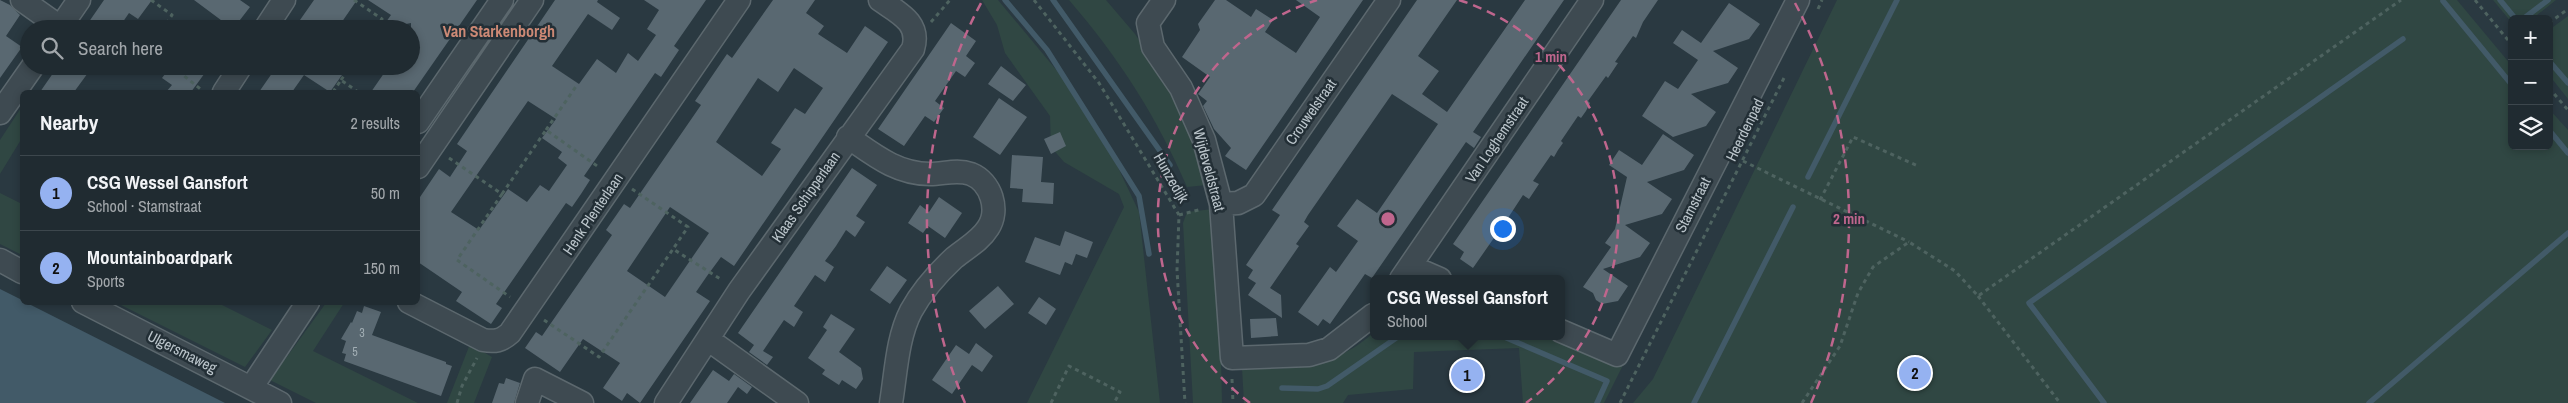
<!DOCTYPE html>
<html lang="en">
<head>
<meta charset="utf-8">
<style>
	:root { --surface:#202b31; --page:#2d373d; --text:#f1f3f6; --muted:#a2a7ab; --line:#3d474d; --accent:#95b2f1 }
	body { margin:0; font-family:"Archivo Narrow",sans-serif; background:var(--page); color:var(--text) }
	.controls { position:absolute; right:15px; top:15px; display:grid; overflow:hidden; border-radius:8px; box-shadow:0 2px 8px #0003 }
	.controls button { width:45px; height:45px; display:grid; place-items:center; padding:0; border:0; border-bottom:1px solid var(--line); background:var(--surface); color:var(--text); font:25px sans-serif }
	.you { position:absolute; left:1502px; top:228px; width:18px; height:18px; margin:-12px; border:4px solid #fff; border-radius:50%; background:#1a73e8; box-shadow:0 0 0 8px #1a73e833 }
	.badge { display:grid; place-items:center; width:32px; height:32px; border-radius:50%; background:var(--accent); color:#111; font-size:16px; font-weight:700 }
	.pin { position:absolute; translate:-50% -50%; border:2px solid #fff; box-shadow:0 1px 5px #0006 }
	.popup { position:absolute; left:1370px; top:275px; width:195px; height:65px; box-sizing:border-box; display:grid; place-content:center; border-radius:8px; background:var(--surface); filter:drop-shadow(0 1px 4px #0005); font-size:16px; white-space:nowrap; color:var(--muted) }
	.popup b { font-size:19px; color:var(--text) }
	.popup::after { content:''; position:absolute; left:50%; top:100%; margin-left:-10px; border:10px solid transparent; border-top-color:var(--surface) }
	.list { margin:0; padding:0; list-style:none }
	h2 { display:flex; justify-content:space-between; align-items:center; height:65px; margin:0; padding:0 20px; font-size:21px }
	h2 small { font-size:16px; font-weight:400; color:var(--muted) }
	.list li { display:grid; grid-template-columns:32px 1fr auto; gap:15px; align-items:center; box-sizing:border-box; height:75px; padding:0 20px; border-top:1px solid var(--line) }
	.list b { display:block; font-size:19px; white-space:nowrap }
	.list p { margin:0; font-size:16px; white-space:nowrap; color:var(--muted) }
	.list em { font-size:16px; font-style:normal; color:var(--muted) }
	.icon { flex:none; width:28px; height:28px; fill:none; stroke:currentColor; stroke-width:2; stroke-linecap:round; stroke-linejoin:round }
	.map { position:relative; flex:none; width:2568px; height:403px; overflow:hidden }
	.search { position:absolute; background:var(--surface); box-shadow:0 2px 8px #0003; left:20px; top:20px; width:400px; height:55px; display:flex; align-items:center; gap:12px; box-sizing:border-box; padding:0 18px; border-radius:28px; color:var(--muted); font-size:19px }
	.panel { position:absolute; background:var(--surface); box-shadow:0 2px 8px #0003; left:20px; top:90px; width:400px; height:215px; border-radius:8px }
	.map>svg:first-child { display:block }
	.green { fill:#304743 }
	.water { fill:#425a68 }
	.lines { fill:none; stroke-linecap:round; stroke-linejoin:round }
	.stream { stroke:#425a68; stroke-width:5.5 }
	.building { fill:#596871; fill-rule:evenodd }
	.minor-casing { stroke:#5c686e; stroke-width:25 }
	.path { stroke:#4e6360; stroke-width:3; stroke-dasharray:4 4; stroke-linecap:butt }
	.minor { stroke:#3e4a51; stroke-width:22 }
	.ring { fill:none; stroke:#bf668d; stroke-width:2.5; stroke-dasharray:9 6 }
	.labels { text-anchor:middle; stroke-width:5; stroke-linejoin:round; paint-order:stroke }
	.number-label { font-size:12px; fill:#a2aeb4 }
	.street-label { font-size:15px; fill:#bbc5cb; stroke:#232f36 }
	.neighbourhood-label { font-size:16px; font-weight:bold; fill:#cc8975; stroke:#232f36 }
	.centre { fill:#bf668d; stroke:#232f36; stroke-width:2.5 }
	.ring-label { font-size:15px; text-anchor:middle; font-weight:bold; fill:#bf668d; stroke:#232f36; stroke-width:5; stroke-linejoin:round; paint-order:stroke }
</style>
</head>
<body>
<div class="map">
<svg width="2568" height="403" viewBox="0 0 2568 403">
	<rect width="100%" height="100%" fill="#2a3941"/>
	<path class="green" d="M982,0H998L1063,78L1106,142L1139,212L1160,403H1027L1124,207L1119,194L1064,162L1051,147L1050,116L1005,53L997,25Z
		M1069,0H1106L1135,34L1179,100L1207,185L1187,187C1157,117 1119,58 1069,0Z
		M1837,0H2457L2512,66V146H2549V109L2568,130V403H1633L1653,379Z
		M2493,0H2556L2532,19H2512V23Z
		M2568,16V99L2549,75V30Z
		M21,108L22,138L0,174V140Z
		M0,193L22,204V255L0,244Z
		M1213,209L1219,267L1222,403H1193L1183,223L1187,212Z
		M117,303H218L272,330L245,367Z
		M326,303H344L313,351L418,403H316L270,380Z
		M1373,333V336H1554L1623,365L1604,403H1523L1519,348L1414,352L1413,389L1348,395L1343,403H1244L1242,368C1290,371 1336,367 1373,333Z
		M470,344L492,357L474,403H447Z"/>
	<path class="water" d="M0,289L22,300V302L27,303L225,403H0Z"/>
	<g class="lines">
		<path class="stream" d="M1005,0L1047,50L1139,196L1149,254
			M1053,0L1170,165
			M2500,0L2514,17L2520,19
			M2443,1L2512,85
			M2523,19L2548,0
			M2549,61L2568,83
			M2549,130L2568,153
			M1808,177L1897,0
			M1502,336L1607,381L1597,403
			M1282,388L1318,389L1327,386L1399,336
			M1694,403L1793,207
			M2104,403L2029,303L2403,39
			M2369,403L2568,233"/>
	</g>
	<path class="building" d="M0,0L10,5L20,15L6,36L22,47L0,78Z
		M104,0H152L138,19L129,13L118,29H84Z
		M194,0H240L250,7L233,29Z
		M314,0H357L337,29H312L300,20Z
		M368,0H477L413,92H371L389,66H411V23L381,29L391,15Z
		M555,0H598L597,2L620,18L612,30L588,14L552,66L579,84L597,59L616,73L628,53L638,61L656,35L647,29L659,10L644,0H706L674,46L679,50L661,77L655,73L584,176L590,180L581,194L572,207L566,203L496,304L502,308L491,324L456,301L462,292L418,262V200L439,169L450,177L467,151L457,144ZM528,101L556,119L542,138L562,152L558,158L567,165L549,191L540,185L527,202L508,189L479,230L451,212Z
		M773,0H815L806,13L824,26L818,34L847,53L865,26L888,42L734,266L721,257L707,276L696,292L710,301L640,403L627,393L622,401L603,388L620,363L583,339L560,372L525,348L536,332L542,336L612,235L606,230L624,204L630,208L701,105L695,101L727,54L732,58ZM794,68L823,88L805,114L795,108L771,143L781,149L762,176L716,142L758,78L778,92ZM670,207L709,233L665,297L627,271Z
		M1215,0H1226L1251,17L1256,9L1273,20L1265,32L1296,53L1320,17L1296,0H1363L1246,170L1225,156L1231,148L1214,129L1203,106L1207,101L1198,94L1210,77L1182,57L1200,30L1198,24Z
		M1417,0H1457L1418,56L1439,71L1422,94L1447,112L1525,0H1564L1473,132L1481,137L1474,148L1466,142L1372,278L1365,274L1330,324L1323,319L1318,326L1298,312L1330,267L1336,272L1358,241L1337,226L1357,199L1377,213L1438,124L1392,94L1308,215L1304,222L1309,226L1296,244L1299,246L1270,288L1281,295L1282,318L1248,295L1256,283L1248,278L1253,270L1246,265L1280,215L1272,210Z
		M1621,0H1658L1643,22L1636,38L1633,36L1615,62L1618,63L1608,78L1606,76L1588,101L1590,103L1586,111L1581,118L1578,116L1561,141L1563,143L1558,150L1554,157L1551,155L1533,181L1539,184L1529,199L1523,195L1506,221L1511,225L1501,238L1496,235L1473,268L1460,259L1464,252L1453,244Z
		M1729,3L1760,24L1749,39L1713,51L1738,68L1728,83L1691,94L1716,112L1706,126L1673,137L1642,116L1665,81L1678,89L1698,60L1673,43L1682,30L1701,43Z
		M951,23L976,41L966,56L975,63L965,77L956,71L935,101L944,108L934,122L925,116L904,146L878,129Z
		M58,66H93L74,92H40Z
		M171,66H210L191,92H166L172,85L162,78Z
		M277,66H328L342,75L330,92L304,75L292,92H259Z
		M1001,66L1026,85L1013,101L988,84Z
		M999,98L1027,117L1000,155L973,137Z
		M1060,132L1066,146L1051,154L1044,139Z
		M1663,134L1694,155L1684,170L1647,182L1672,199L1662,214L1625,225L1650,243L1640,257L1603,269L1628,286L1618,301L1602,304L1596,300L1593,293L1583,287L1611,247L1605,243L1615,229L1627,177L1609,165L1619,150L1642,165Z
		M1012,155L1043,157L1041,182L1054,183L1053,204L1022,202L1023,189L1010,188Z
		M852,168L877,185L856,216L865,222L855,237L846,230L836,246L825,261L834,267L825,282L815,275L794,306L803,312L794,327L784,320L763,351L773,357L767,365L749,352L754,345L738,333Z
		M939,197L962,213L945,238L928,226L923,233L908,223L920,205L929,212Z
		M1065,231L1093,242L1087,258L1076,254L1072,265L1065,262L1060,275L1025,262L1035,237L1060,246Z
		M887,266L907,280L890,304L870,290Z
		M998,286L1014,304L985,329L969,311Z
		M1039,297L1056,309L1046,325L1028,313Z
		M364,306L381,312L372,335L446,362V364L452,366L441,396L344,361L346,354L342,353L346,341L341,339L351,322L352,323L357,311L362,313Z
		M831,314L855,329L839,352L861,368L863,379L856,389L842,380L839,385L822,374L825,370L808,358L827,330L823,327Z
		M1276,318L1278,336L1251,338L1250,319Z
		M976,343L993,356L982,372L972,365L952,394L932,380L956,345L969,354Z
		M713,370L729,381L734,374L752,387L747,394L738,387L727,403H690Z
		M506,378L520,383L514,403H492L499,383L504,384Z"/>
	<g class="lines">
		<defs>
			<path id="minor" d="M22,0L60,27
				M1164,0L1148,23L1153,47L1181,88L1204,140L1221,204L1232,358L1309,355L1329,349L1373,315
				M59,29L79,0
				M265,29L284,0
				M224,92L241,66
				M0,113L33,66
				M418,122L502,0
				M848,137C874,155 897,174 930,174C944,174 957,169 971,174C991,182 1000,210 988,228C980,241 966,248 954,258C938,273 922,291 911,311C897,338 896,373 891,403
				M418,167L532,0
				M1221,204L1238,203L1254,195L1389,0
				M0,260L22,272
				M1410,266L1440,279
				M1401,279L1592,0
				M83,302L280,403
				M409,302L483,340C495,342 501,341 510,333L739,0
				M1561,331L1617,355L1798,0
				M709,340L797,403
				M251,388L308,302
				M527,403L535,379L582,403
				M666,403L739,291L913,49C921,23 899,13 880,0"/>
		</defs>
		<use href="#minor" class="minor-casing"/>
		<path class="path" d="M151,0L172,15L163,29
			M354,0L382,19L376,29
			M1034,0L1099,83L1179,215L1177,270L1185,403
			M2475,0L2512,45
			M1818,9L1822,0
			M931,22L950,0
			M2549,23L2568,9
			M172,66L204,92
			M341,80L351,66
			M2549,88L2568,110
			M333,92L341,80L358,92
			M546,130L577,85
			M449,158L502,194L457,260L510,297
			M1743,161L1909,242
			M632,189L688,227L673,249
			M502,194L546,130L600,168
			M1820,200L1853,137L1918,166
			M1179,215L1202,209
			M1978,296L2060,403
			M544,320L599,357L673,249L722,280
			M1232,379L1233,403
			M457,403L462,386L477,358
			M1051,403L1069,366L1120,392L1114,403
			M1620,403L1784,78
			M1802,403L1840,346L1858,293L1873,267L1909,242L1955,271L1978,296L2401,0"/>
		<use href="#minor" class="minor"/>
	</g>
	<g class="ring">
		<path d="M1250 403A230 230 0 0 1 1317 0M1459 0A230 230 0 0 1 1526 403"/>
		<path d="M965 403A461 461 0 0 1 981 3M1795 3A461 461 0 0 1 1811 403"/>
	</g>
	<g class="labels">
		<g class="number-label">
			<text x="362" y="337">3</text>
			<text x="355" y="356">5</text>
		</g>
		<g class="street-label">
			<text transform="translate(1311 112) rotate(-55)" y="5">Crouwelstraat</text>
			<text transform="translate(1745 130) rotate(-64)" y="5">Heerdenpad</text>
			<text transform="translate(1497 140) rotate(-56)" y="5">Van Loghemstraat</text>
			<text transform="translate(1209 170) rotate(75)" y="5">Wijdeveldstraat</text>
			<text transform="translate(1171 178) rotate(60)" y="5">Hunzedijk</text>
			<text transform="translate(806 197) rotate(-55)" y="5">Klaas Schipperlaan</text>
			<text transform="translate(1693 205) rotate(-63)" y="5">Stamstraat</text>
			<text transform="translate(593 214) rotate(-56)" y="5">Henk Plenterlaan</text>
			<text transform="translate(182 352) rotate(27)" y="5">Ulgersmaweg</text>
		</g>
		<g class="neighbourhood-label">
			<text x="499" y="37">Van Starkenborgh</text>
		</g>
	</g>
	<circle cx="1388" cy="219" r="8" class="centre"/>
	<g class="ring-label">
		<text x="1551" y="62">1 min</text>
		<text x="1849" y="224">2 min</text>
	</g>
</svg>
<div class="controls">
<button>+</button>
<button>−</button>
<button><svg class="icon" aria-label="layers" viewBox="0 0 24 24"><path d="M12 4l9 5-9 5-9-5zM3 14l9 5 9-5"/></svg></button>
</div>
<div class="you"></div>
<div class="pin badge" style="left:1467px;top:375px">1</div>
<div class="popup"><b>CSG Wessel Gansfort</b>School</div>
<div class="pin badge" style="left:1915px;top:373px">2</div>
<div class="search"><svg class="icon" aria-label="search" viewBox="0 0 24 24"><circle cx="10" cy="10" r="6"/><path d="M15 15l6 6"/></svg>Search here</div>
<section class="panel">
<h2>Nearby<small>2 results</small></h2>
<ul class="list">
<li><span class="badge">1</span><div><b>CSG Wessel Gansfort</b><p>School · Stamstraat</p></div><em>50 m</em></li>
<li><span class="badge">2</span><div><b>Mountainboardpark</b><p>Sports</p></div><em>150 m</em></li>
</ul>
</section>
</div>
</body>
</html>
